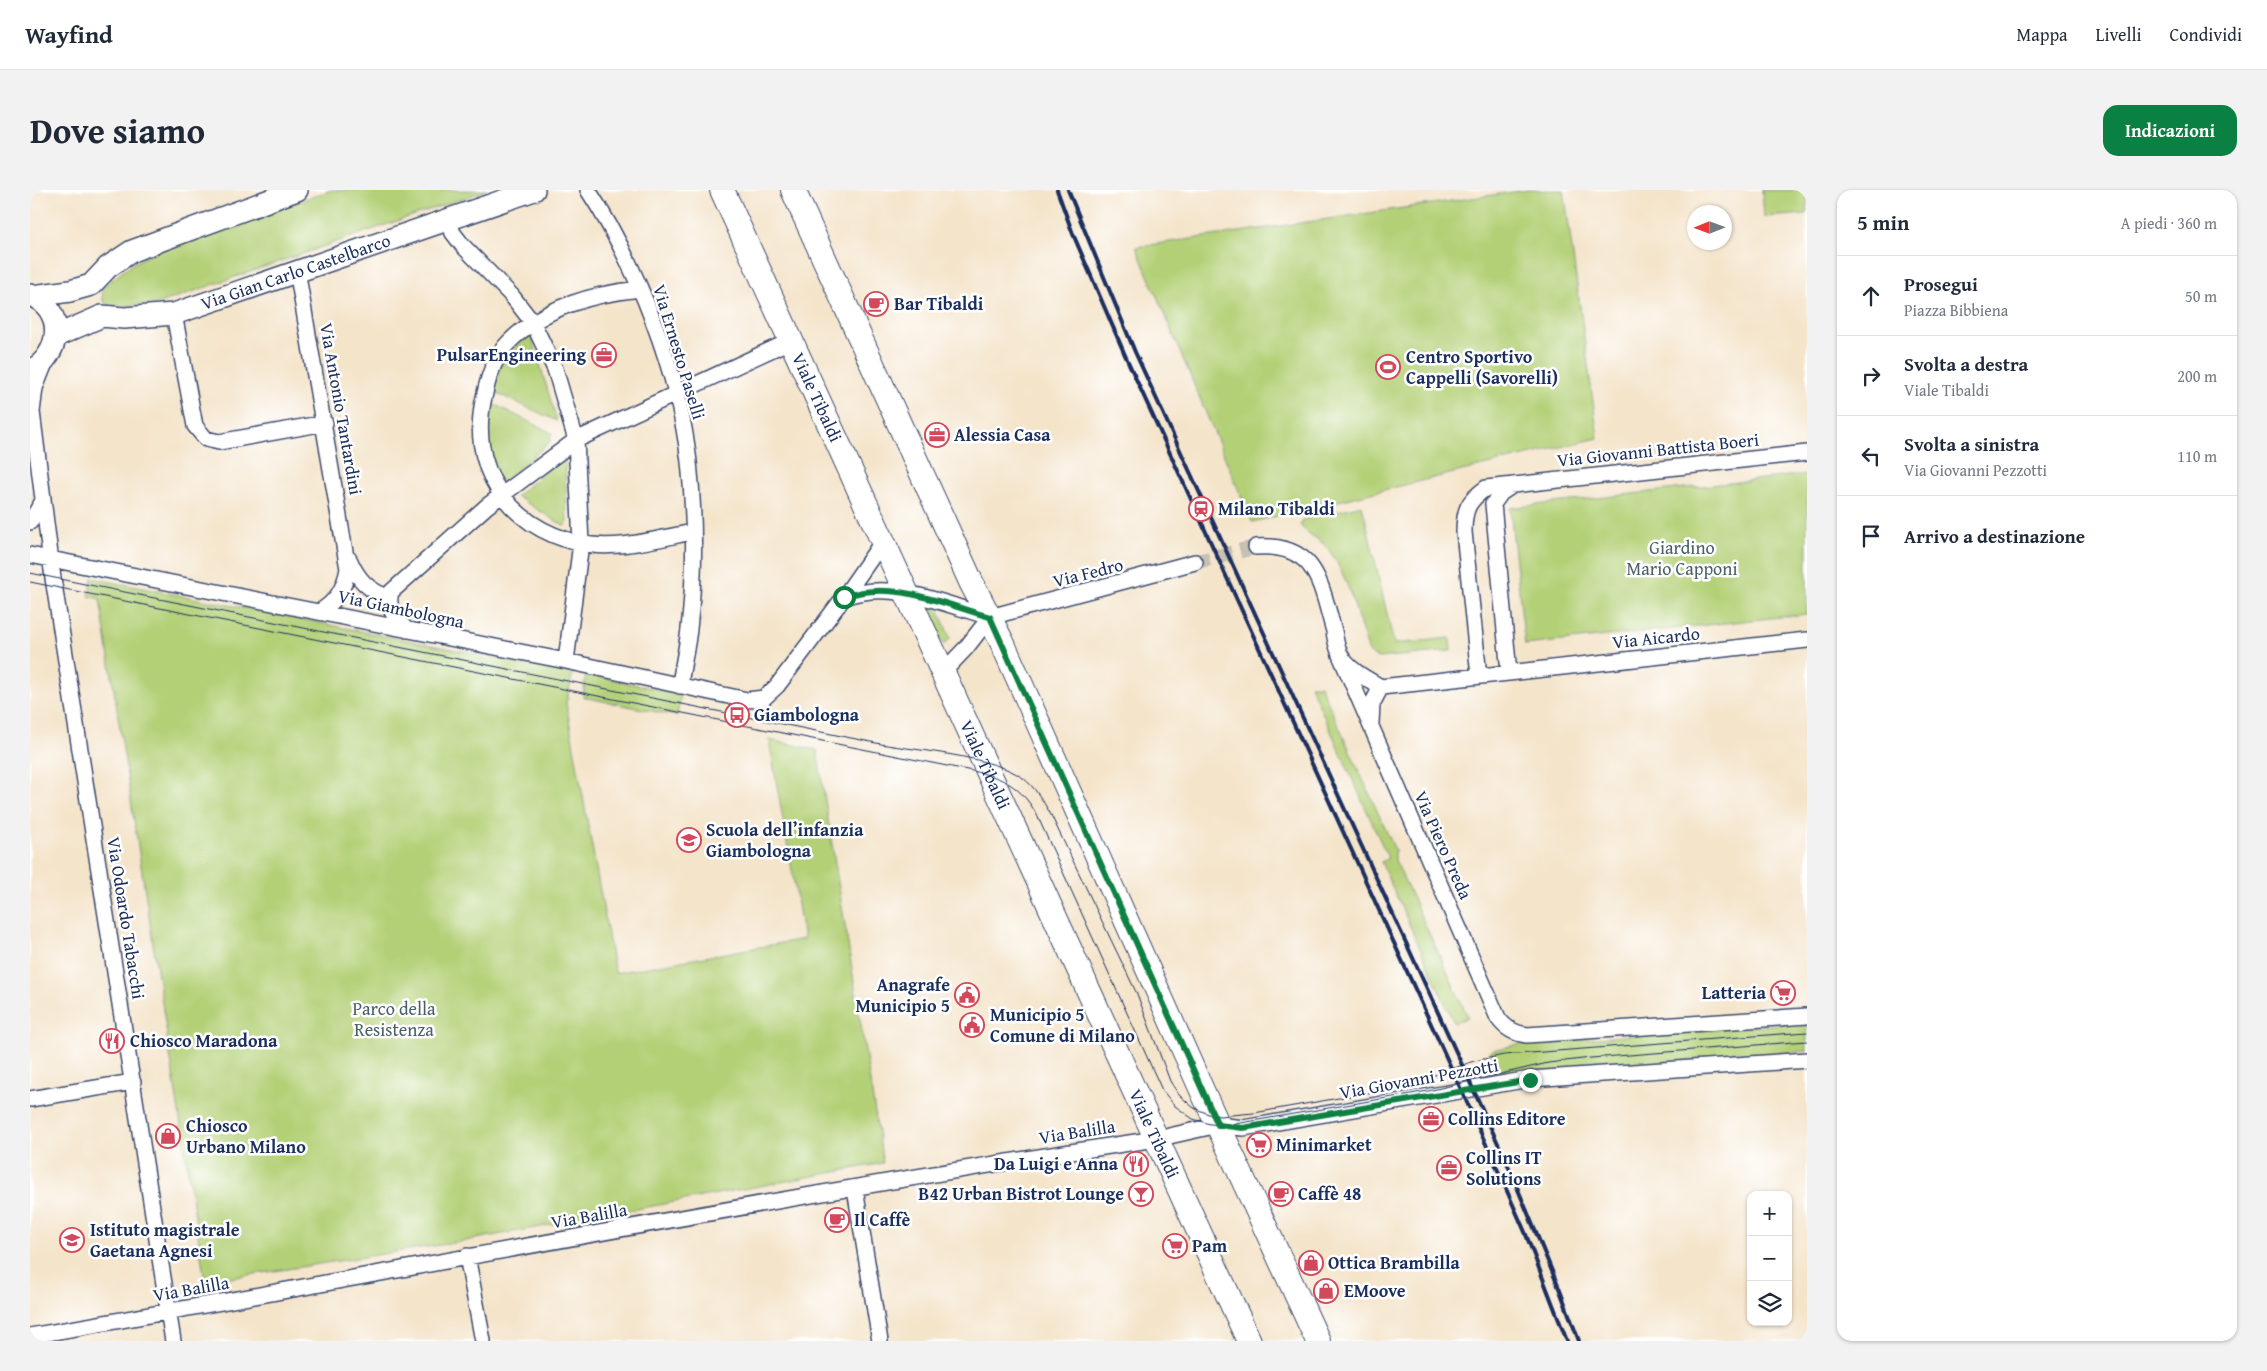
<!DOCTYPE html>
<html lang="it">
<head>
<meta charset="utf-8">
<style>
	:root { --surface:#fff; --page:#f2f2f3; --text:#1f2937; --muted:#747a83; --line:#e0e1e3; --accent:#0b8043 }
	body { margin:0; font-family:"Gentium Book Plus",serif; background:var(--page); color:var(--text) }
	.controls { position:absolute; right:15px; bottom:15px; display:grid; overflow:hidden; border-radius:10px; box-shadow:0 1px 4px #0004 }
	.controls button { width:45px; height:45px; display:grid; place-items:center; padding:0; border:0; border-bottom:1px solid var(--line); background:var(--surface); color:var(--text); font:25px sans-serif }
	.compass { position:absolute; left:1657px; top:15px; width:45px; height:45px; border-radius:50%; background:var(--surface); box-shadow:0 1px 4px #0004; rotate:269deg }
	.stop { position:absolute; width:15px; height:15px; margin:-11px; border:4px solid #0b8043; border-radius:50%; background:#fff }
	.stop.end { background:#0b8043; border-color:#fff; box-shadow:0 1px 5px #0008 }
	.list { margin:0; padding:0; list-style:none }
	h2 { display:flex; justify-content:space-between; align-items:center; height:65px; margin:0; padding:0 20px; font-size:21px }
	h2 small { font-size:16px; font-weight:400; color:var(--muted) }
	.list li { display:grid; grid-template-columns:32px 1fr auto; gap:15px; align-items:center; box-sizing:border-box; height:80px; padding:0 20px; border-top:1px solid var(--line) }
	.list b { display:block; font-size:19px; white-space:nowrap }
	.list p { margin:0; font-size:16px; white-space:nowrap; color:var(--muted) }
	.list em { font-size:16px; font-style:normal; color:var(--muted) }
	.icon { flex:none; width:28px; height:28px; fill:none; stroke:currentColor; stroke-width:2; stroke-linecap:round; stroke-linejoin:round }
	.map { position:relative; flex:none; width:1777px; height:1151px; overflow:hidden; border-radius:15px }
	header { display:flex; align-items:center; gap:30px; box-sizing:border-box; height:70px; padding:0 25px; background:var(--surface); border-bottom:1px solid var(--line) }
	header strong { font-size:24px }
	nav { display:flex; gap:28px; margin-inline-start:auto; font-size:18px }
	.intro { display:flex; align-items:center; justify-content:space-between; box-sizing:border-box; height:120px; padding:0 30px }
	h1 { margin:0; font-size:35px }
	.button { padding:12px 22px; border-radius:15px; background:var(--accent); color:#fff; font-size:18px; font-weight:700 }
	main { display:flex; gap:30px; padding:0 30px }
	aside { flex:1; background:var(--surface); border-radius:15px; box-shadow:0 1px 4px #0004 }
	.map>svg:first-child { display:block }
	.green { fill:#b4d077; stroke:#68806a }
	.lines { fill:none; stroke-linecap:round; stroke-linejoin:round }
	.minor-tunnel { stroke:#c9c0b4; stroke-width:15; stroke-dasharray:15 8; stroke-linecap:butt }
	.minor-casing { stroke:#3c4a6e; stroke-width:18 }
	.secondary-casing { stroke:#3c4a6e; stroke-width:24 }
	.primary-casing { stroke:#3c4a6e; stroke-width:26 }
	.minor { stroke:#fff; stroke-width:15 }
	.secondary { stroke:#fff; stroke-width:21 }
	.primary { stroke:#fff; stroke-width:24 }
	.tram { stroke:#1b2f5e; stroke-width:1 }
	.rail { stroke:#1b2f5e; stroke-width:4 }
	.route { stroke:#0b8043; stroke-width:6 }
	.labels { text-anchor:middle; stroke-width:5; stroke-linejoin:round; paint-order:stroke }
	.street-label { font-size:18px; fill:#1b2f5e; stroke:#fff }
	.poi-label { font-size:18px; font-weight:bold; fill:#1b2f5e; stroke:#fff; text-anchor:start }
	.park-label { font-size:18px; fill:#495f66; stroke:#fff }
</style>
</head>
<body>
<header>
<strong>Wayfind</strong>
<nav><a>Mappa</a><a>Livelli</a><a>Condividi</a></nav>
</header>
<div class="intro"><h1>Dove siamo</h1><a class="button">Indicazioni</a></div>
<main>
<div class="map">
<svg width="1777" height="1151" viewBox="0 0 1777 1151">
	<rect width="100%" height="100%" fill="#fff"/>
	<filter id="ink" filterUnits="userSpaceOnUse"><feTurbulence type="fractalNoise" baseFrequency=".02" numOctaves="2"/><feDisplacementMap in="SourceGraphic" scale="10" xChannelSelector="R" yChannelSelector="G"/><feConvolveMatrix kernelMatrix="1 2 1 2 8 2 1 2 1" color-interpolation-filters="sRGB"/></filter>
	<filter id="wash" filterUnits="userSpaceOnUse"><feTurbulence type="fractalNoise" baseFrequency=".0096" numOctaves="4" result="noise"/><feDisplacementMap in="SourceGraphic" scale="20" xChannelSelector="R" yChannelSelector="G"/><feGaussianBlur stdDeviation="1.12" result="paint"/><feColorMatrix in="noise" values="0 0 0 0 0 0 0 0 0 0 0 0 0 0 0 0 0 1.4 0 .05"/><feComposite in="paint" operator="in"/></filter>
	<g filter="url(#wash)">
		<rect width="100%" height="100%" fill="#f4e4ca"/>
		<path class="green" d="M301,0H457L127,114L80,116L73,111L72,98L102,74L125,62Z
			M1497,0H1534L1568,248L1222,332L1106,57Z
			M1732,0H1777V24L1734,27Z
			M501,145L527,231L462,201C472,169 474,164 501,145Z
			M459,212L522,243L520,252L471,293L460,273L457,233Z
			M535,270L537,334L534,336L486,306L527,272Z
			M1777,284V424L1495,455L1480,318Z
			M1332,315L1364,454L1420,448L1421,461L1349,468L1343,466L1339,462C1327,429 1320,389 1299,360C1291,349 1277,345 1270,335L1272,330Z
			M62,388L543,483L536,513L585,783L774,749L739,550L787,560L853,973L435,1051L175,1092L70,409L59,406Z
			M898,415L908,419L920,448L915,454L912,453L895,417Z
			M556,484L651,504L647,526L553,507Z
			M1280,495H1290L1365,660V670L1438,827L1424,833L1351,672L1358,668Z
			M1777,832V861L1472,885L1460,861L1489,854Z"/>
	</g>
	<g filter="url(#ink)">
		<g class="lines">
			<path class="minor-tunnel" d="M1165,372L1226,357"/>
			<defs>
				<path id="minor" d="M558,0C607,75 649,183 659,272C665,327 665,385 659,439C657,458 652,477 650,496
					M418,29L423,43L433,56L482,106L503,133L525,179L546,250L551,353L536,471
					M267,80L318,379C314,399 307,411 289,422
					M610,99C562,104 514,117 479,152C465,166 459,184 455,203C436,275 477,337 549,353C585,361 627,349 662,342
					M144,124L165,236L176,249L189,252L295,233
					M17,168L5,198L2,222L23,388L143,1151
					M0,332L13,311
					M1226,357C1287,353 1290,393 1304,441C1305,449 1307,457 1310,464C1317,479 1337,489 1351,497L1777,450
					M0,365L536,471L717,510L734,508L747,496L814,407L853,351
					M319,369C328,390 338,400 359,408
					M814,407C862,389 913,414 960,427
					M960,427L1165,372
					M377,440C366,430 356,418 361,402L457,316L546,250L762,150
					M1310,465L1468,828C1476,839 1484,843 1497,845L1777,826
					M913,482L936,458L960,427
					M1479,483L1463,314L1471,303L1483,295
					M1449,486L1434,342C1434,319 1438,311 1456,298L1777,263
					M1341,533L1342,514L1351,497
					M0,909L103,892
					M825,999L850,1151
					M437,1066L453,1151
					M0,1146C375,1081 749,1005 1126,949L1188,935L1213,938L1500,889L1777,870"/>
				<g id="secondary">
					<path d="M0,105C36,119 32,165 0,181"/>
					<path d="M3,106L40,101L61,95L78,77L102,61L267,0"/>
					<path id="s1" d="M26,146L72,126L94,128L144,124L504,0"/>
				</g>
				<g id="primary">
					<path id="s2" d="M692,0L1219,1151"/>
					<path d="M763,0L942,394L972,452L1175,907L1288,1151"/>
				</g>
			</defs>
			<use href="#minor" class="minor-casing"/>
			<use href="#secondary" class="secondary-casing"/>
			<use href="#primary" class="primary-casing"/>
			<use href="#minor" class="minor"/>
			<use href="#secondary" class="secondary"/>
			<use href="#primary" class="primary"/>
			<path class="tram" d="M0,383L851,554C889,561 963,566 993,588C1005,597 1013,611 1021,625L1107,804L1140,891L1149,905L1164,918L1181,925L1190,926L1224,923L1371,897L1444,871L1474,865L1777,842
				M0,392L927,578C964,585 987,589 1007,625L1132,900L1145,916L1163,929L1180,934L1199,935L1398,901L1518,873L1561,868L1777,851"/>
			<path class="rail" d="M1027,0L1043,44L1095,165L1466,976L1495,1042L1537,1151
				M1038,0L1105,162L1477,973L1529,1098L1549,1151"/>
		</g>
	</g>
	<g class="lines" filter="url(#ink)">
		<path class="route" d="M814,407C862,389 913,414 960,427L1188,935L1213,938L1500,890"/>
	</g>
	<defs>
		<symbol id="cafe-ring" viewBox="-11 -11 22 22"><circle r="9.5" fill="#fff" stroke="#d1495b" stroke-width="1.5"/><path d="M-5.5-4.5H6V0H3Q3 3.5 0 3.5H-2.5Q-5.5 3.5-5.5 0ZM3-3.2v2h1.7v-2ZM-6 4.5H4V6H-6Z" fill="#d1495b"/></symbol>
		<symbol id="office-ring" viewBox="-11 -11 22 22"><circle r="9.5" fill="#fff" stroke="#d1495b" stroke-width="1.5"/><path d="M-6-3h4V-5.5h4V-3h4V5H-6ZM-1-4.5V-3h2v-1.5ZM-6 0V1H6V0Z" fill="#d1495b"/></symbol>
		<symbol id="stadium-ring" viewBox="-11 -11 22 22"><circle r="9.5" fill="#fff" stroke="#d1495b" stroke-width="1.5"/><path d="M0-5a6.5 5 0 1 0 0 10a6.5 5 0 1 0 0-10ZM-3.5-1.8h7v3.6h-7Z" fill="#d1495b"/></symbol>
		<symbol id="station-ring" viewBox="-11 -11 22 22"><circle r="9.5" fill="#fff" stroke="#d1495b" stroke-width="1.5"/><path d="M-3-6H3Q5-6 5-4V2Q5 4 3 4L4.5 6H3L1.5 4h-3L-3 6H-4.5L-3 4Q-5 4-5 2V-4Q-5-6-3-6ZM-3.5-4v3h7v-3ZM-3.5 1v1.5H-2V1ZM2 1v1.5H3.5V1Z" fill="#d1495b"/></symbol>
		<symbol id="bus-ring" viewBox="-11 -11 22 22"><circle r="9.5" fill="#fff" stroke="#d1495b" stroke-width="1.5"/><path d="M-5-6H5V4H4V6H2V4H-2V6H-4V4H-5ZM-3.5-4V0h7V-4ZM-3.5 1.2v1.5H-2V1.2ZM2 1.2v1.5H3.5V1.2Z" fill="#d1495b"/></symbol>
		<symbol id="school-ring" viewBox="-11 -11 22 22"><circle r="9.5" fill="#fff" stroke="#d1495b" stroke-width="1.5"/><path d="M0-5L7-2L0 1L-7-2ZM-4 1L0 2.5L4 1V4Q0 6-4 4Z" fill="#d1495b"/></symbol>
		<symbol id="supermarket-ring" viewBox="-11 -11 22 22"><circle r="9.5" fill="#fff" stroke="#d1495b" stroke-width="1.5"/><path d="M-6-5.5h2.5l.6 2H6L4.5 2H-2.5L-4.4-4H-6ZM-1.5 3.2a1.3 1.3 0 1 0 .1 0ZM3 3.2a1.3 1.3 0 1 0 .1 0Z" fill="#d1495b"/></symbol>
		<symbol id="civic-ring" viewBox="-11 -11 22 22"><circle r="9.5" fill="#fff" stroke="#d1495b" stroke-width="1.5"/><path d="M-.6-6.5H3V-4.5H.6V-3L4-1V1h2V6H-6V1h2V-1L-.6-3ZM-1.2 2.5V6h2.4V2.5Z" fill="#d1495b"/></symbol>
		<symbol id="restaurant-ring" viewBox="-11 -11 22 22"><circle r="9.5" fill="#fff" stroke="#d1495b" stroke-width="1.5"/><path d="M-5-6h1v4h1v-4h1v4h1v-4h1v5L-1.5 .5V6h-2V.5L-5-1ZM5-6V6H3V1.5H1.5Q1.5-4 5-6Z" fill="#d1495b"/></symbol>
		<symbol id="shop-ring" viewBox="-11 -11 22 22"><circle r="9.5" fill="#fff" stroke="#d1495b" stroke-width="1.5"/><path d="M-5-2.5h2.3a2.7 3.5 0 0 1 5.4 0H5L5.5 6h-11ZM-1.5-2.5h3a1.5 2.3 0 0 0-3 0Z" fill="#d1495b"/></symbol>
		<symbol id="bar-ring" viewBox="-11 -11 22 22"><circle r="9.5" fill="#fff" stroke="#d1495b" stroke-width="1.5"/><path d="M-6-5H6L.8 .8V4.5H3.5V6h-7V4.5H-.8V.8Z" fill="#d1495b"/></symbol>
	</defs>
	<g fill-rule="evenodd">
		<use href="#cafe-ring" x="832" y="100" width="28" height="28"/>
		<use href="#office-ring" x="560" y="151" width="28" height="28"/>
		<use href="#stadium-ring" x="1344" y="163" width="28" height="28"/>
		<use href="#office-ring" x="893" y="231" width="28" height="28"/>
		<use href="#station-ring" x="1157" y="305" width="28" height="28"/>
		<use href="#bus-ring" x="693" y="511" width="28" height="28"/>
		<use href="#school-ring" x="645" y="636" width="28" height="28"/>
		<use href="#supermarket-ring" x="1739" y="789" width="28" height="28"/>
		<use href="#civic-ring" x="923" y="791" width="28" height="28"/>
		<use href="#civic-ring" x="928" y="821" width="28" height="28"/>
		<use href="#restaurant-ring" x="68" y="837" width="28" height="28"/>
		<use href="#office-ring" x="1387" y="915" width="28" height="28"/>
		<use href="#shop-ring" x="124" y="932" width="28" height="28"/>
		<use href="#supermarket-ring" x="1215" y="941" width="28" height="28"/>
		<use href="#restaurant-ring" x="1092" y="960" width="28" height="28"/>
		<use href="#office-ring" x="1405" y="964" width="28" height="28"/>
		<use href="#bar-ring" x="1097" y="990" width="28" height="28"/>
		<use href="#cafe-ring" x="1237" y="990" width="28" height="28"/>
		<use href="#cafe-ring" x="793" y="1016" width="28" height="28"/>
		<use href="#school-ring" x="28" y="1036" width="28" height="28"/>
		<use href="#supermarket-ring" x="1131" y="1042" width="28" height="28"/>
		<use href="#shop-ring" x="1267" y="1059" width="28" height="28"/>
		<use href="#shop-ring" x="1282" y="1087" width="28" height="28"/>
	</g>
	<g class="labels">
		<g class="street-label">
			<text dy="6" stroke="none"><textPath href="#s1" startOffset="251">Via Gian Carlo Castelbarco</textPath></text>
			<text transform="translate(649 162) rotate(73)" y="6">Via Ernesto Paselli</text>
			<text dy="6" stroke="none"><textPath href="#s2" startOffset="228">Viale Tibaldi</textPath></text>
			<text transform="translate(311 219) rotate(80)" y="6">Via Antonio Tantardini</text>
			<text transform="translate(1628 260) rotate(-6)" y="6">Via Giovanni Battista Boeri</text>
			<text transform="translate(1058 383) rotate(-14)" y="6">Via Fedro</text>
			<text transform="translate(371 419) rotate(12)" y="6">Via Giambologna</text>
			<text transform="translate(1626 448) rotate(-6)" y="6">Via Aicardo</text>
			<text dy="6" stroke="none"><textPath href="#s2" startOffset="632">Viale Tibaldi</textPath></text>
			<text transform="translate(1413 655) rotate(66)" y="6">Via Piero Preda</text>
			<text transform="translate(96 728) rotate(81)" y="6">Via Odoardo Tabacchi</text>
			<text transform="translate(1389 889) rotate(-10)" y="6">Via Giovanni Pezzotti</text>
			<text transform="translate(1047 942) rotate(-9)" y="6">Via Balilla</text>
			<text dy="6" stroke="none"><textPath href="#s2" startOffset="1038">Viale Tibaldi</textPath></text>
			<text transform="translate(559 1026) rotate(-10)" y="6">Via Balilla</text>
			<text transform="translate(161 1099) rotate(-10)" y="6">Via Balilla</text>
		</g>
		<g class="poi-label">
			<text x="864" y="120">Bar Tibaldi</text>
			<text x="556" y="171" text-anchor="end">PulsarEngineering</text>
			<text x="1376" y="173">Centro Sportivo<tspan x="1376" dy="21">Cappelli (Savorelli)</tspan></text>
			<text x="924" y="251">Alessia Casa</text>
			<text x="1188" y="325">Milano Tibaldi</text>
			<text x="724" y="531">Giambologna</text>
			<text x="676" y="646">Scuola dell’infanzia<tspan x="676" dy="21">Giambologna</tspan></text>
			<text x="920" y="801" text-anchor="end">Anagrafe<tspan x="920" dy="21">Municipio 5</tspan></text>
			<text x="1736" y="809" text-anchor="end">Latteria</text>
			<text x="960" y="831">Municipio 5<tspan x="960" dy="21">Comune di Milano</tspan></text>
			<text x="100" y="857">Chiosco Maradona</text>
			<text x="1418" y="935">Collins Editore</text>
			<text x="156" y="942">Chiosco<tspan x="156" dy="21">Urbano Milano</tspan></text>
			<text x="1246" y="961">Minimarket</text>
			<text x="1436" y="974">Collins IT<tspan x="1436" dy="21">Solutions</tspan></text>
			<text x="1088" y="980" text-anchor="end">Da Luigi e Anna</text>
			<text x="1094" y="1010" text-anchor="end">B42 Urban Bistrot Lounge</text>
			<text x="1268" y="1010">Caffè 48</text>
			<text x="824" y="1036">Il Caffè</text>
			<text x="60" y="1046">Istituto magistrale<tspan x="60" dy="21">Gaetana Agnesi</tspan></text>
			<text x="1162" y="1062">Pam</text>
			<text x="1298" y="1079">Ottica Brambilla</text>
			<text x="1314" y="1107">EMoove</text>
		</g>
		<g class="park-label">
			<text x="1652" y="364">Giardino<tspan x="1652" dy="21">Mario Capponi</tspan></text>
			<text x="364" y="825">Parco della<tspan x="364" dy="21">Resistenza</tspan></text>
		</g>
	</g>
</svg>
<div class="controls">
<button>+</button>
<button>−</button>
<button><svg class="icon" aria-label="layers" viewBox="0 0 24 24"><path d="M12 4l9 5-9 5-9-5zM3 14l9 5 9-5"/></svg></button>
</div>
<svg class="compass" viewBox="-18 -18 36 36"><path d="M0-13l5 13h-10z" fill="#e53935"/><path d="M0 13l5-13h-10z" fill="#747a83"/></svg>
<div class="stop" style="left:814px;top:407px"></div>
<div class="stop end" style="left:1500px;top:890px"></div>
</div>
<aside>
<h2>5 min<small>A piedi · 360 m</small></h2>
<ul class="list">
<li><svg class="icon" aria-label="ahead" viewBox="0 0 24 24"><path d="M12 20V5M6 11l6-6 6 6"/></svg><div><b>Prosegui</b><p>Piazza Bibbiena</p></div><em>50 m</em></li>
<li><svg class="icon" aria-label="right" viewBox="0 0 24 24"><path d="M7 20v-9h11M14 6l5 5-5 5"/></svg><div><b>Svolta a destra</b><p>Viale Tibaldi</p></div><em>200 m</em></li>
<li><svg class="icon" aria-label="left" viewBox="0 0 24 24"><path d="M17 20v-9H6M10 6l-5 5 5 5"/></svg><div><b>Svolta a sinistra</b><p>Via Giovanni Pezzotti</p></div><em>110 m</em></li>
<li><svg class="icon" aria-label="arrive" viewBox="0 0 24 24"><path d="M6 21V4h12l-3 4 3 4H6"/></svg><div><b>Arrivo a destinazione</b></div></li>
</ul>
</aside>
</main>
</body>
</html>
